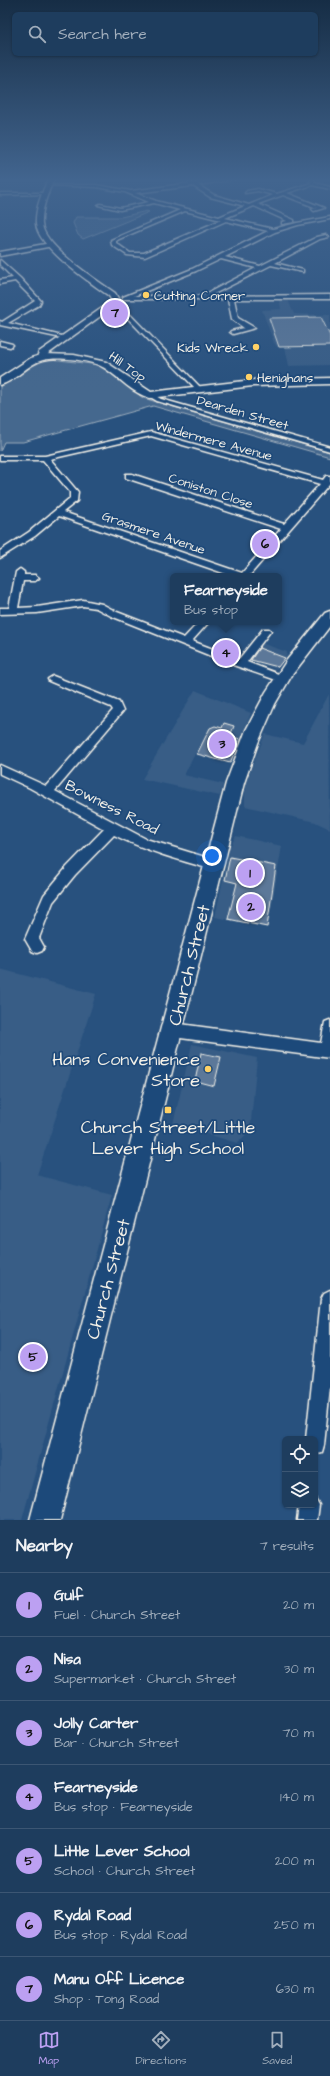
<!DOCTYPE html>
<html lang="en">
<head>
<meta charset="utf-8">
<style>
	:root { --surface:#1e3d5e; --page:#264464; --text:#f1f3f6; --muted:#a1aebc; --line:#3c5673; --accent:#bca0f2 }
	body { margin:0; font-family:"Architects Daughter",sans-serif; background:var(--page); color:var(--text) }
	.controls { position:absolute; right:12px; bottom:12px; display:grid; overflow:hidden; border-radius:6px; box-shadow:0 1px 3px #0004 }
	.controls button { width:36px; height:36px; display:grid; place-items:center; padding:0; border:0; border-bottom:1px solid var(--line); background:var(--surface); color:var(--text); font:20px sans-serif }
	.you { position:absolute; left:212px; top:856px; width:14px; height:14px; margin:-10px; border:3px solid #fff; border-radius:50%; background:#1a73e8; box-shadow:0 0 0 6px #1a73e833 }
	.badge { display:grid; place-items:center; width:26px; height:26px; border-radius:50%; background:var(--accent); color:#111; font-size:13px; font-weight:700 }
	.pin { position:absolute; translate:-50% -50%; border:2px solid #fff; box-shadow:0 1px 4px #0006 }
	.popup { position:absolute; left:170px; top:573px; width:112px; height:52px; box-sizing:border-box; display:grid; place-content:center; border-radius:6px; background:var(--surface); filter:drop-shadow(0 1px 3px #0005); font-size:13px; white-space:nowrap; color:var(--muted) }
	.popup b { font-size:15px; color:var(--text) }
	.popup::after { content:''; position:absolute; left:50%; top:100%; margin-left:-8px; border:8px solid transparent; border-top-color:var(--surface) }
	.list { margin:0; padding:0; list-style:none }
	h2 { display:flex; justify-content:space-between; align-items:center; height:52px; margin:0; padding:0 16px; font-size:17px }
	h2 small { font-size:13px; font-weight:400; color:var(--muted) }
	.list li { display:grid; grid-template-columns:26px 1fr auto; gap:12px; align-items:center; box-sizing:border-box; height:64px; padding:0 16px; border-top:1px solid var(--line) }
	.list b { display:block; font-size:15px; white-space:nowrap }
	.list p { margin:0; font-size:13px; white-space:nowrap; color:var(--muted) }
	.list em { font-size:13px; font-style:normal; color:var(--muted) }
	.icon { flex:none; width:22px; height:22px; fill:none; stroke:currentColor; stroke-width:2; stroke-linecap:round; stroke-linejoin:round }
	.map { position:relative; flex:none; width:330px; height:1520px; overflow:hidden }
	.search { position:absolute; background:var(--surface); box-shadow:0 1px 3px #0004; left:12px; right:12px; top:12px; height:44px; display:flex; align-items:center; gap:10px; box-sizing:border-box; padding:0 14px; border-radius:6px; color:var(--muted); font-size:15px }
	.sheet { height:500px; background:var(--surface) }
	nav { display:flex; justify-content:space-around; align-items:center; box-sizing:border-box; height:56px; border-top:1px solid var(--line); background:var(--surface); font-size:11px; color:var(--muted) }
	nav a { display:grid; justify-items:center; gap:2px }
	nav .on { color:var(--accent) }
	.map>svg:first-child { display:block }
	.built { fill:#375d86 }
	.green { fill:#45688e; stroke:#9cacbb }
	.building { fill:#5b7899; stroke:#f4f1e8 }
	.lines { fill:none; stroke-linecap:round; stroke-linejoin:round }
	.minor-casing { stroke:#f4f1e8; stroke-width:3 }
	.tertiary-casing { stroke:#f4f1e8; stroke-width:3 }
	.secondary-casing { stroke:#f4f1e8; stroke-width:3 }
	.primary-casing { stroke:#f4f1e8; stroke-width:3 }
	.minor { fill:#1f4a7a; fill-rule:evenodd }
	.tertiary { fill:#1f4a7a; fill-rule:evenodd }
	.secondary { fill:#1f4a7a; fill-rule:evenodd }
	.primary { fill:#1f4a7a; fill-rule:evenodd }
	.poi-dot { fill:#ffd166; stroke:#1f4a7a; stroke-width:1.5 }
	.labels { text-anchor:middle; stroke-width:3.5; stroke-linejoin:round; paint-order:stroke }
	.far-poi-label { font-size:13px; fill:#f4f1e8; stroke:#1f4a7a; text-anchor:start }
	.far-street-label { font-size:13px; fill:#f4f1e8; stroke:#1f4a7a }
	.street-label { font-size:15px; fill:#f4f1e8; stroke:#1f4a7a }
	.near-street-label { font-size:18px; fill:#f4f1e8; stroke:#1f4a7a }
	.near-poi-label { font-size:18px; fill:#f4f1e8; stroke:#1f4a7a; text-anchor:end }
</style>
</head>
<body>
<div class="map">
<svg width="330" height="1520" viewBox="0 0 330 1520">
	<rect width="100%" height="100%" fill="#28517e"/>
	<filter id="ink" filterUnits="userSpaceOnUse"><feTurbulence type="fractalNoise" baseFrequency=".025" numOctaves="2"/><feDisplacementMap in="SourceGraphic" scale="8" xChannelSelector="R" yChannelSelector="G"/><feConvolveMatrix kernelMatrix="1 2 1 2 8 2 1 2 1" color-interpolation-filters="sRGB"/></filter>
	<g filter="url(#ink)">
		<path class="built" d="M279,300H288L294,314L330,315V365L289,366L285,347H277L274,343L262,310L281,309Z
			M261,643L287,652L286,658L278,668L275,669L248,659Z
			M195,690L251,713L230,763L195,754L184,775L223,784L220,796L142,779Z
			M329,694L330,829L315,822L245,806V785L265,734L303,743Z
			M236,836L282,846L268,928L215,917L230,847Z
			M0,969L96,994L37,1175L112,1195L22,1520H0Z
			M192,1044L257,1058L250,1132L237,1143L173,1124Z"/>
		<path class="green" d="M147,211L149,212L83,239L78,235L73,223L76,217H121Z
			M51,359L99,365L143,398L330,452V457L153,406L23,442H4L0,451V385L37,362Z"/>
		<path class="building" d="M321,317L330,336V346L279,347L269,318Z
			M259,648L285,658L278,667L251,660Z
			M224,723L234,726L230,736L240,739L230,763L197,754L210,728L215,726L222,728Z
			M230,857L276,866L267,927L228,919L237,883L225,880Z
			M201,1053L221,1057L214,1086L195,1081Z"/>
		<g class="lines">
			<defs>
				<path id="minor" d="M221,179H236L198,185L214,195L249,205L273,195L258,191L245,193L247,191L258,189L277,194L308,184L311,183L310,179H314L315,183L330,187V189L312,185L287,193L324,208L314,211L312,209L317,208L283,195L258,204L294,220V222L282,224V222L287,221L254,206L225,218L273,229L297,223L330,217V219L298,225L275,232L225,257L260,266L317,237L326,235L329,237L320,239L275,263L303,270V272L271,265L210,296L330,295V299H234L238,318L255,328L233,334L230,332L231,331L244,328L232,319L228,299H123V297L192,269L268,231L226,221L145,257L127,255L112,245L111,240L180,210L154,203L120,210L98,205L100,204L120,208L149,202L125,192L96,187L47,185H96L131,191ZM193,186L210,197L245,206L219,217L156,201L135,193ZM185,211L221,220L144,253H130L116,243V241L119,239ZM221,259L256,268L202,296H134L196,271Z
					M0,193H46L48,194L0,195Z
					M51,243L53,246L0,256V252Z
					M0,260L20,278L41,301L39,305L8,323L66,337V339L0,325V321L2,322L35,301L15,281L0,284V280L13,278L0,265Z
					M114,302H118L200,387V389H196L114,304Z
					M0,341L12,344L13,345L10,347L0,345Z
					M150,393L161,399L330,447V451L157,401L147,395Z
					M151,432L323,480L326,476H330V483L249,576H232L59,516L35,536L0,558V551L29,532L70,498V492L43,460H0V456H45ZM151,436L320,484L284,524L132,474H126V478L281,529L242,573L63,512L77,501L78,492L50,459Z
					M20,569L24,572V575H35L39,578L35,581H23L18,608L37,607L83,600L102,604L117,612L184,638L199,622H209L192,641L239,659L263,629H269L271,631L269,633L247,662L286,677L287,679L282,682L236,666L111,616L96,608L83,606L37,613L0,614V608H9L16,572Z
					M53,676L119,702L123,711L55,791L146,839L218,861L220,865L218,869L214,870C179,860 146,851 114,835L75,875L53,902L39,938L44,947L42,951L37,953L32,951L25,939L44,895L67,867L104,829L30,788L0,774V765L46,786L113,710L111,707L49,681L48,679Z
					M330,1020V1058L173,1037L168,1035L166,1030L168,1025L173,1023L321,1043L325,1022Z
					M330,1290V1387L324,1445L322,1452L315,1454V1439H306L321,1299L324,1293Z
					M315,1498L319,1505L317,1520H297L299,1505H315Z"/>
				<path id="tertiary" d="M48,179H54C48,193 41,209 42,224C44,247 97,280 115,293L120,302L41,359L37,357L39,352L112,301L109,296C90,282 38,248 36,224C35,209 42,193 48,179Z"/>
				<path id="secondary" d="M45,354L74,355L106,362L151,392L253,380L330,378V384L253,386L150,398C132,393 121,379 106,369C94,360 58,356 43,360C27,364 16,381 0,385V378L31,358Z"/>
				<path id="primary" d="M330,611V626L292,675L275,704L258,743L244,783L60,1520H30L226,783L246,730L266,692L287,660L325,613Z"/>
			</defs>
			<use href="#minor" class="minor-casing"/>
			<use href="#tertiary" class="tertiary-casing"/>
			<use href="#secondary" class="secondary-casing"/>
			<use href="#primary" class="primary-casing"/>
			<use href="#minor" class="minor"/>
			<use href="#tertiary" class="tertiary"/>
			<use href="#secondary" class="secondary"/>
			<use href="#primary" class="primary"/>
		</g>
	</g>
	<linearGradient id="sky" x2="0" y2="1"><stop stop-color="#162d45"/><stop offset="0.46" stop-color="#42658f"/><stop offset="1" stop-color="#42658f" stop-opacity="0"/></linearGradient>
	<rect width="330" height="392" fill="url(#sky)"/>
	<g class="poi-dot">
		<circle cx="146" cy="295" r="4"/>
		<circle cx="256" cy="347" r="4"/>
		<circle cx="249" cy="377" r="4"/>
		<circle cx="208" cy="1069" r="4"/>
		<rect x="164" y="1106" width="8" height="8" rx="2"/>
	</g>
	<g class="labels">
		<g class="far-poi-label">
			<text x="154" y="300">Cutting Corner</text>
			<text x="248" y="352" text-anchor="end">Kids Wreck</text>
			<text x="257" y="382">Henighans</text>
		</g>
		<g class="far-street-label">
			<text transform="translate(128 366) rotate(35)" y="5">Hill Top</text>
			<text transform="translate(243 412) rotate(16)" y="5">Dearden Street</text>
			<text transform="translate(214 440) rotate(15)" y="5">Windermere Avenue</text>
			<text transform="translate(211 490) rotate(18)" y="5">Coniston Close</text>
			<text transform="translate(154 532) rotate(19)" y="5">Grasmere Avenue</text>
		</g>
		<g class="street-label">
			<text transform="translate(112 807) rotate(27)" y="5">Bowness Road</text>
		</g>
		<g class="near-street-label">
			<text transform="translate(189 965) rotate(-76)" y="6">Church Street</text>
			<text transform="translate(108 1279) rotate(-75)" y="6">Church Street</text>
		</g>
		<g class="near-poi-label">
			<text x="200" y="1065">Hans Convenience<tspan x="200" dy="21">Store</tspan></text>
			<text x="168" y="1133" text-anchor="middle">Church Street/Little<tspan x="168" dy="21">Lever High School</tspan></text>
		</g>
	</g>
</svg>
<div class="controls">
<button><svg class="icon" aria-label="locate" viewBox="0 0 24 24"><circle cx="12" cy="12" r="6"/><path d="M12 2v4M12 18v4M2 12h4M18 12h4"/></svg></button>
<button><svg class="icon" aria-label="layers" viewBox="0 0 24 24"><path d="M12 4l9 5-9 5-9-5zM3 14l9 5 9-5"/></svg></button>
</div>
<div class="you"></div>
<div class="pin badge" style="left:250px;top:873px">1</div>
<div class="pin badge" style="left:251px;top:907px">2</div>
<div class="pin badge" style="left:222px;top:744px">3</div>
<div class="pin badge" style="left:226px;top:653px">4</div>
<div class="popup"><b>Fearneyside</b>Bus stop</div>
<div class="pin badge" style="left:33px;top:1357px">5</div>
<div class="pin badge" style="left:265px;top:544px">6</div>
<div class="pin badge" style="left:115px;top:313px">7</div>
<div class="search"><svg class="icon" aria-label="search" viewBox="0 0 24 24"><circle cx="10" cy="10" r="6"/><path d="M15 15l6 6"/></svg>Search here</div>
</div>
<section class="sheet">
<h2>Nearby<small>7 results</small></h2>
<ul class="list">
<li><span class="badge">1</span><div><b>Gulf</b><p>Fuel · Church Street</p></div><em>20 m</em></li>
<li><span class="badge">2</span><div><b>Nisa</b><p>Supermarket · Church Street</p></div><em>30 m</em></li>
<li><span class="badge">3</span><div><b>Jolly Carter</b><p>Bar · Church Street</p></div><em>70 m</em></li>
<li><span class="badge">4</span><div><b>Fearneyside</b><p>Bus stop · Fearneyside</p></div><em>140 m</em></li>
<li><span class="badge">5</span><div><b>Little Lever School</b><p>School · Church Street</p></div><em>200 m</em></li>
<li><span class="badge">6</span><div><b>Rydal Road</b><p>Bus stop · Rydal Road</p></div><em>250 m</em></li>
<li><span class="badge">7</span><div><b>Manu Off Licence</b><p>Shop · Tong Road</p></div><em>630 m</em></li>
</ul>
</section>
<nav>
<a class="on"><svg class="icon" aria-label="map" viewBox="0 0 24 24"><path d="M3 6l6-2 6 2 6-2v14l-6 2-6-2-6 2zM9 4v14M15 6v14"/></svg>Map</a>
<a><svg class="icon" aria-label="directions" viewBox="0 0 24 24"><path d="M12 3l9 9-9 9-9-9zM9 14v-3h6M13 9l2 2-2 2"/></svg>Directions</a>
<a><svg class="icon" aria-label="saved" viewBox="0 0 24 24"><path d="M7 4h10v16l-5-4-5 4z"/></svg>Saved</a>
</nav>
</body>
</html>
